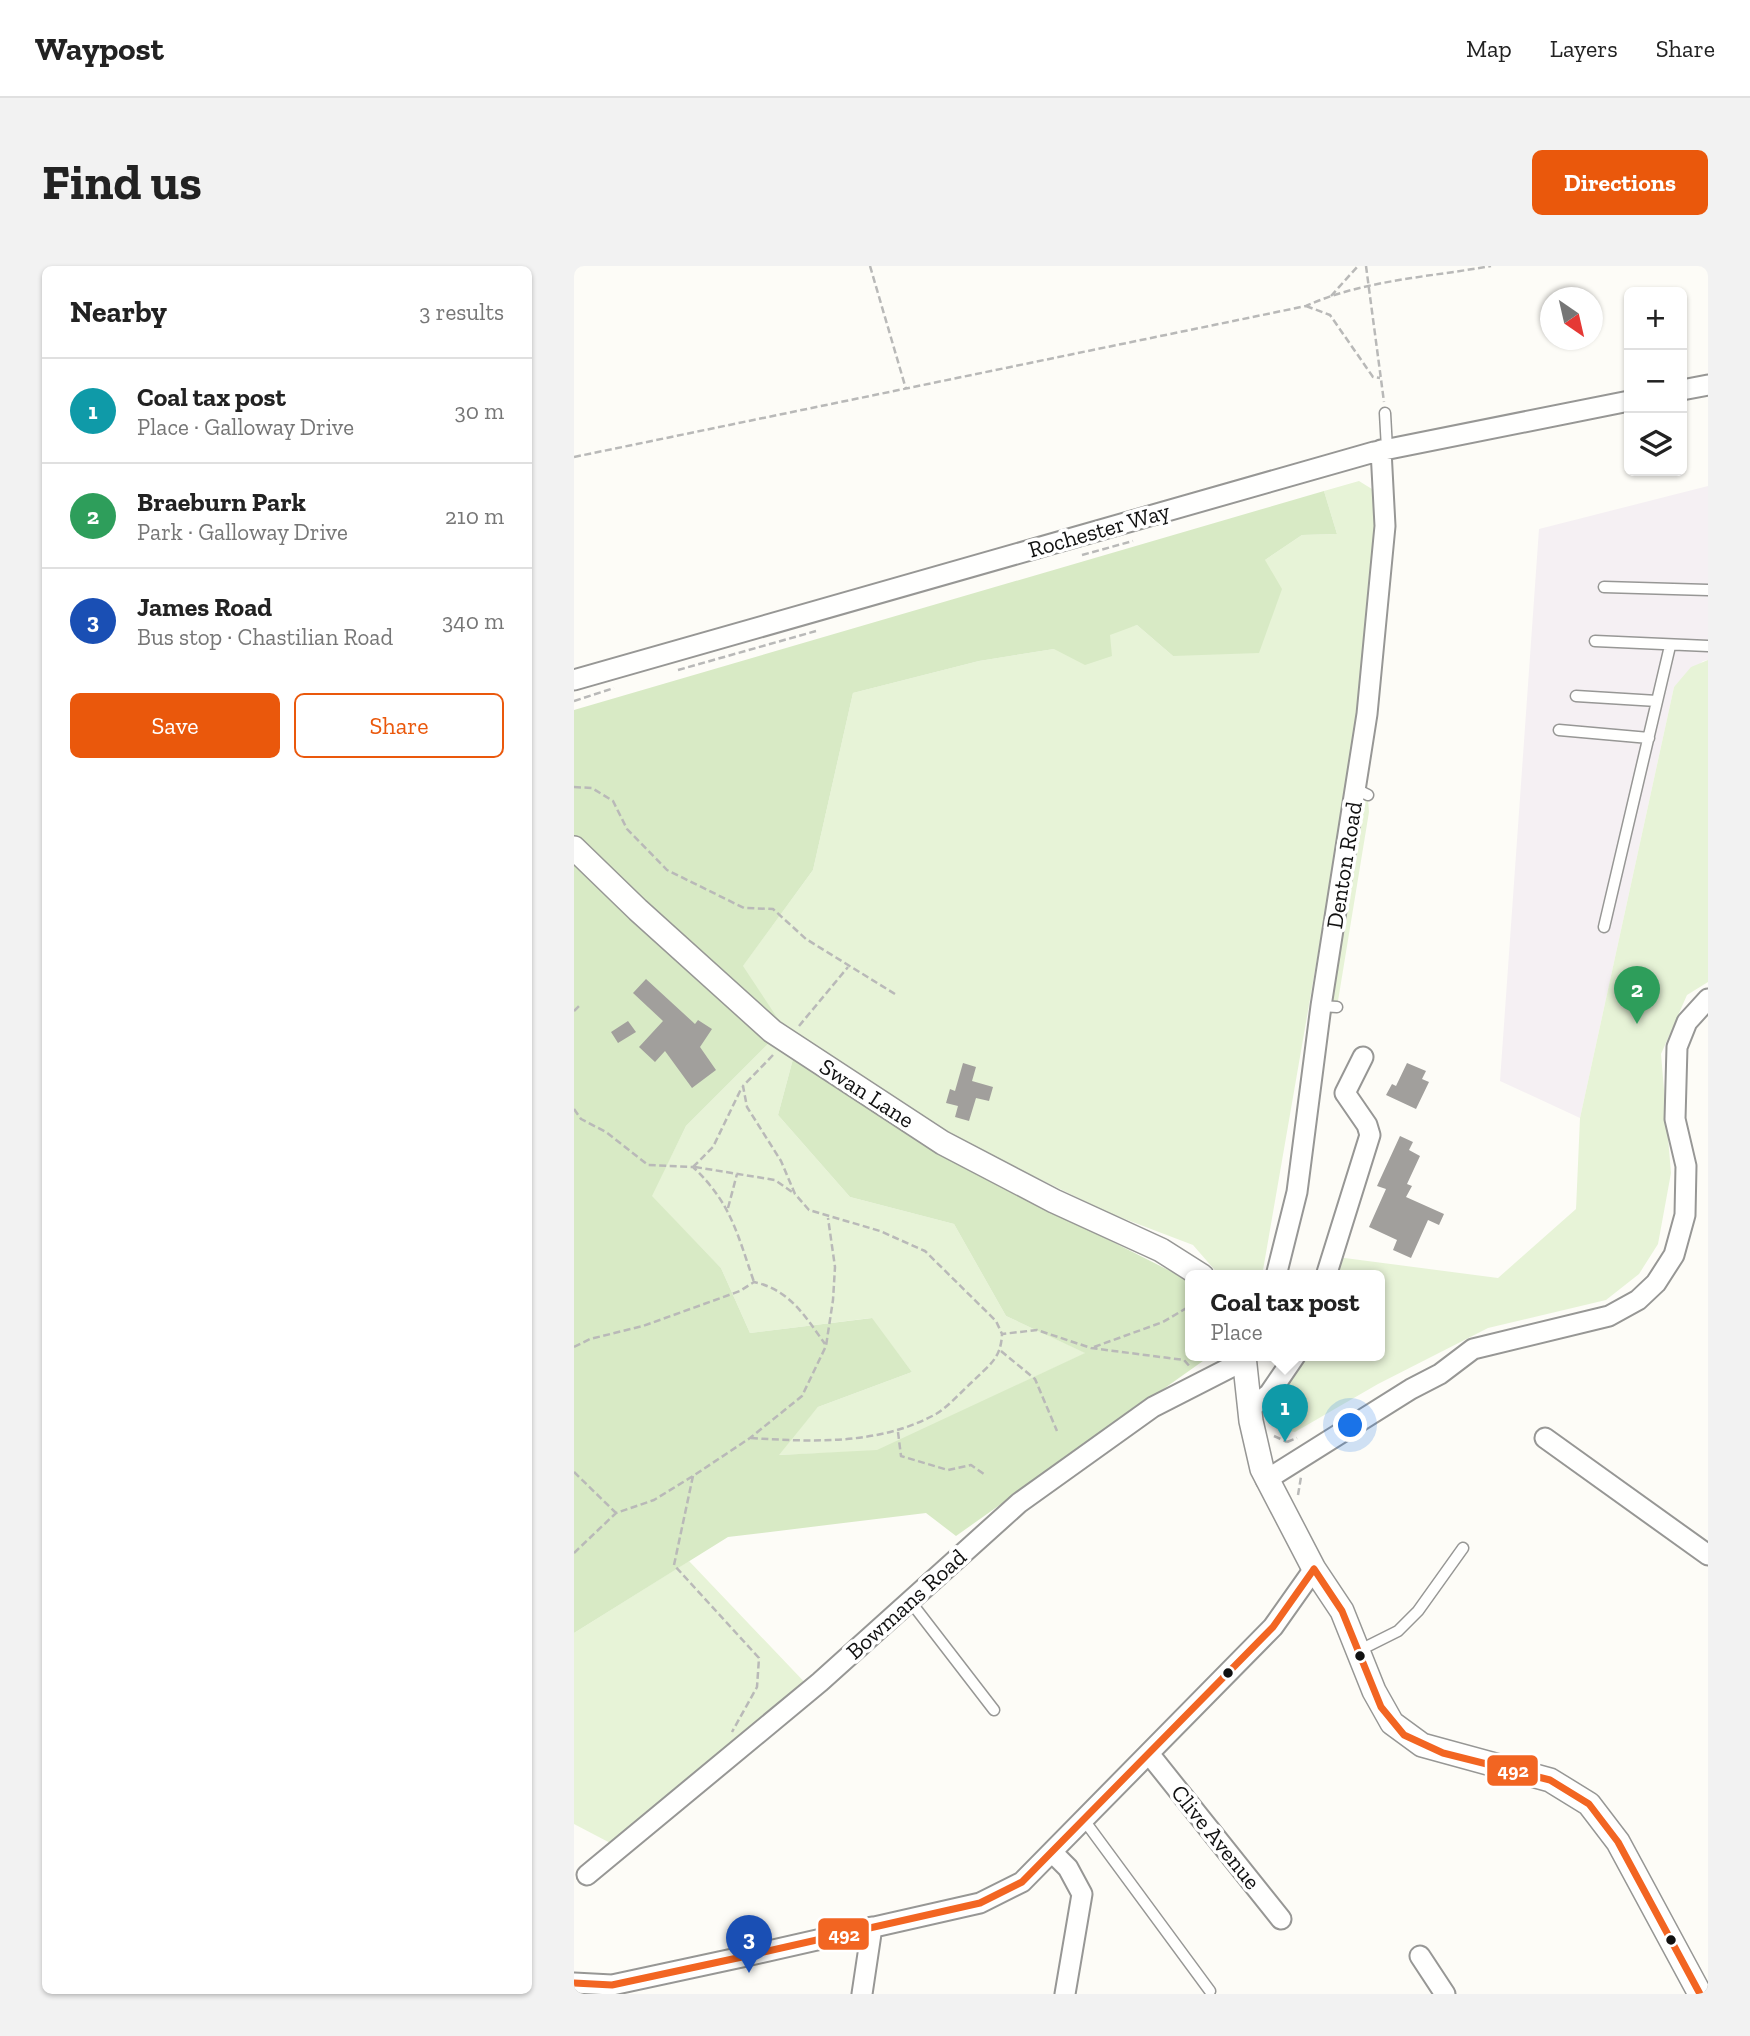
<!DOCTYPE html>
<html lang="en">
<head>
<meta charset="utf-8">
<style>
	:root { --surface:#fff; --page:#f2f2f2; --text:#222; --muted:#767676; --line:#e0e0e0; --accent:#ea580c }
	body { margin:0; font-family:"Zilla Slab",serif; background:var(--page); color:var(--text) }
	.controls { position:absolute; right:21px; top:21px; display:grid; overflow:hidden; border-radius:10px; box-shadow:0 2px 5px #0004 }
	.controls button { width:63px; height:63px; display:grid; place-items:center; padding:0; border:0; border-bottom:2px solid var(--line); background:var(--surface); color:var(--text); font:35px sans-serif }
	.compass { position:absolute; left:966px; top:21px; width:63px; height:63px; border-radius:50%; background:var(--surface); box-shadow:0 2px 5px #0004; rotate:146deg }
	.you { position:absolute; left:777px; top:1160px; width:24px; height:24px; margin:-18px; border:5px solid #fff; border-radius:50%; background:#1a73e8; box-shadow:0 0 0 10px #1a73e833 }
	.badge { display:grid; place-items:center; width:46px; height:46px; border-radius:50%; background:var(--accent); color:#fff; font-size:23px; font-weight:700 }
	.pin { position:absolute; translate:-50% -58px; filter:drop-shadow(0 2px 4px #0008) }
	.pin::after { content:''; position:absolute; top:37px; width:24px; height:21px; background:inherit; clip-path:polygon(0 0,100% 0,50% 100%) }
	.popup { position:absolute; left:611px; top:1004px; width:200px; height:91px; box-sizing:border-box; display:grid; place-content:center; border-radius:10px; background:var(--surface); filter:drop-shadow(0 2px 5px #0005); font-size:23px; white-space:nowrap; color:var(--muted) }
	.popup b { font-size:26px; color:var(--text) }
	.popup::after { content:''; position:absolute; left:50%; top:100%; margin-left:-14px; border:14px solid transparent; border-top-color:var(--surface) }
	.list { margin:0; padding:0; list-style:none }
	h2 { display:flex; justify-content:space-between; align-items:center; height:91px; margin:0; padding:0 28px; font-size:30px }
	h2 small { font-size:23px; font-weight:400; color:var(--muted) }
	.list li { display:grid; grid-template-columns:46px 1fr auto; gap:21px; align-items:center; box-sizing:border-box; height:105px; padding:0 28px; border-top:2px solid var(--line) }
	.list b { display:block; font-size:26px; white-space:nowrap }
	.list p { margin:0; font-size:23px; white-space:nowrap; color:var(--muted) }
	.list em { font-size:23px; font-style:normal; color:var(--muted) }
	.actions { display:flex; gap:14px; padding:21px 28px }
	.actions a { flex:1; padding:16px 0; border:2px solid var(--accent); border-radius:10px; text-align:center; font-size:24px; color:var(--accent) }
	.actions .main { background:var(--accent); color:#fff }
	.icon { flex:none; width:38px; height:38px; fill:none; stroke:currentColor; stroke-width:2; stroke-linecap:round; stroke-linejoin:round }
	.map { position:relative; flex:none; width:1134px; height:1728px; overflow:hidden; border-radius:10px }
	header { display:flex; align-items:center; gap:42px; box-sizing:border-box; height:98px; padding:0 35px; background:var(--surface); border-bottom:2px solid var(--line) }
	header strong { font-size:33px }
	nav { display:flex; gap:38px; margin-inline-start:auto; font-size:24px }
	.intro { display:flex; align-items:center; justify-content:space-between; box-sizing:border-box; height:168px; padding:0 42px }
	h1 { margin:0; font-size:49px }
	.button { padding:18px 32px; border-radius:10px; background:var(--accent); color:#fff; font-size:24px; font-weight:700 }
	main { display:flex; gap:42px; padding:0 42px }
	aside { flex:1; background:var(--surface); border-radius:10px; box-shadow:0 2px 5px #0004 }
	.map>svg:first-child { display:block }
	.industrial { fill:#f5f0f3 }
	.green { fill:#e7f3d7 }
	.forest { fill:#d8eac5 }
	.building { fill:#a19f9c }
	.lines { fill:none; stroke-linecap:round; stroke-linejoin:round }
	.service-casing { stroke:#979795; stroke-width:13 }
	.minor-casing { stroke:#979795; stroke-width:23 }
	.tertiary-casing { stroke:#979795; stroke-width:26 }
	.path { stroke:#b9b9b8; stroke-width:2.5; stroke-dasharray:7 3.5; stroke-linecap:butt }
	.service { stroke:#fffffe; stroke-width:10 }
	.minor { stroke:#fffffe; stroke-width:19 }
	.tertiary { stroke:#fffffe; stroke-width:23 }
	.bus-1-casing { stroke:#fff; stroke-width:12 }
	.bus-1 { stroke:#f26522; stroke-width:7 }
	.bus-dot { fill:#111; stroke:#fff; stroke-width:2.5 }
	.labels { text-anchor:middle; stroke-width:7; stroke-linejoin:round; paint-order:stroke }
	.street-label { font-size:23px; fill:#111; stroke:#fff }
	.line-badge { stroke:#fff; stroke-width:2.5 }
	.badge-label { font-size:19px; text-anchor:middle; font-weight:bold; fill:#fff }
</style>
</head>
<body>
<header>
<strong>Waypost</strong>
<nav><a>Map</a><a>Layers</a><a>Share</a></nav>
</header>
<div class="intro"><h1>Find us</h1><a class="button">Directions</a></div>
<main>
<aside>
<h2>Nearby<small>3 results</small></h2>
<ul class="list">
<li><span class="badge" style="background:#0f9aa8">1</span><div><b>Coal tax post</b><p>Place · Galloway Drive</p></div><em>30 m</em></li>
<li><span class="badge" style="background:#2e9e5b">2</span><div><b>Braeburn Park</b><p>Park · Galloway Drive</p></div><em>210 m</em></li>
<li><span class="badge" style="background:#1a4fb4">3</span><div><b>James Road</b><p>Bus stop · Chastilian Road</p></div><em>340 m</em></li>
</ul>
<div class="actions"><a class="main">Save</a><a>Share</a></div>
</aside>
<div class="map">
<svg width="1134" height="1728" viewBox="0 0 1134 1728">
	<rect width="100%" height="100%" fill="#fdfcf7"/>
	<path class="industrial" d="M1134,220V394L1129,395L1100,421L1006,852L926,815L965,263Z"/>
	<path class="green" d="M785,215L806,228L787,439L688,1010H646L619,979L535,947L382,872L210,762L168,701L239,604L279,427L405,395L480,383L563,359L599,390L691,294L728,269L763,268L750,225Z
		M1134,394V716L1113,729L1087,788L1097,907L1084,978L1065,1008L1032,1034L914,1062L804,1118L721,1166L702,1163L693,1140L733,1090H806V1010H757L763,991L924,1012L1002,943L1006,852L1100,421L1117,401Z
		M788,531L794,533L795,546L763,741L758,748H754L767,660L776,634L775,605Z
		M196,776L219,793L204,849L276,931L380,958L432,1050L512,1087L303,1185L203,1189L244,1141L338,1106L297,1052L176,1067L147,1002L77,930L112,860Z
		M115,1295L237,1423L42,1580L0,1558V1367Z"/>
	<path class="forest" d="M750,225L763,268L728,269L691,294L708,323L685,387L599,390L563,359L536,369L538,390L511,399L480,383L405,395L279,427L239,604L169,700L210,762L112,860L78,930L147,1002L176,1067L298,1052L338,1106L244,1141L205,1189L303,1184L511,1087L432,1050L380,958L276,931L204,849L219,793L432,922L614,1014L616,1019V1090H636L382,1270L352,1247L154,1271L0,1367V444Z"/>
	<path class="building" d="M72,713L121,758L124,754L138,763L126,781L142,804L118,822L91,785L81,796L65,781L89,755L59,727Z
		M54,755L62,766L44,777L37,766Z
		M389,797L402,801L398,815L419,821L415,835L402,832L395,855L381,851L384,840L372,837L376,823L381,825Z
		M833,797L852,805L848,813L855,816L842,843L812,829L818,818L822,820Z
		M826,870L839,876L835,884L846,890L833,918L838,920L832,931L870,948L865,959L854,954L837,992L819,984L823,974L795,961L812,923L803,920Z"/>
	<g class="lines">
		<defs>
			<path id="service" d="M811,147L813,183
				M1030,321L1134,324
				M1021,375L1134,380
				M1002,430L1083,435
				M985,464L1075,472
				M782,523L794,529
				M1030,661L1096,380
				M747,740L763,741
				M336,1335L420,1444
				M786,1384L824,1365L844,1345L889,1282
				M510,1554L636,1725"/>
			<path id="minor" d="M1108,124L1134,119
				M0,414L800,186L1055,135
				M771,827L789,791
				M702,1010L723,926L747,740L793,448L811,260L807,184
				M752,1010L796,869L793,859L771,827
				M675,1143L695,1128L721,1090
				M971,1172L1134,1289
				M692,1214L837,1123L866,1108L899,1083L1035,1050L1064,1034L1082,1017L1100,989L1111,949L1112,900L1101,853L1103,781L1113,756L1134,733
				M576,1489L707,1653
				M478,1586L494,1602L508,1628L491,1728
				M13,1609L246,1416L445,1237L579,1141L671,1094
				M846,1690L871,1728
				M0,1717L38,1719L168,1691L406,1637L448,1616L699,1361L740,1303
				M288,1728L298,1661"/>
			<path id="tertiary" d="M0,582L64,644L198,765L369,877L480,935L587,984L628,1010
				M670,1090L677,1155L688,1203L740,1303L768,1345L800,1425L818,1457L848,1479L976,1514L1015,1538L1044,1576L1126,1728"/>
		</defs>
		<use href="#service" class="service-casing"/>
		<use href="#minor" class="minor-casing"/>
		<use href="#tertiary" class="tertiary-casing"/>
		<path class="path" d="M296,0L332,123
			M792,0L810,136
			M757,30L784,0
			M732,40L756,49L799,111L806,112
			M0,191L732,40C789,14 856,11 917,0
			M508,289L559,275
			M104,404L242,365
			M0,435L40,422
			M0,521L18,522L39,535L53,563L93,604L170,642L199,643L232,673L321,728
			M0,745L5,740
			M225,760L274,701
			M199,789L169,820L173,841L207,895L221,928L235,944L306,965L351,985L422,1055L428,1068L463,1064L517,1082L610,1094L617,1102
			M0,843L7,853L32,866L74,899L119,901C157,937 163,967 180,1016
			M119,901L139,881L168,821
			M121,901L201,914L221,928
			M154,942L163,908
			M0,1081L16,1073L69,1060L166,1025L180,1016C216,1024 231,1050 251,1078
			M520,1081L589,1056L616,1040
			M427,1085L461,1113L483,1165
			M324,1166L327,1190L374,1204L397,1199L410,1208
			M700,1170L713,1176
			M177,1172C239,1176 306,1179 362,1148C375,1140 387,1126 398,1116C415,1099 427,1093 428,1068
			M713,1176L723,1172
			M0,1206L42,1247
			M119,1210L100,1299L185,1392L183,1421L158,1466
			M724,1229L727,1211
			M0,1287L42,1247L80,1234L119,1210L176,1172L228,1130L252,1080L259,1034L261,1001L254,952"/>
		<use href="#service" class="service"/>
		<use href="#minor" class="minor"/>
		<use href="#tertiary" class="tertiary"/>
		<defs>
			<path id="bus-1" d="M740,1303L768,1345L807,1441L830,1469L869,1487L976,1514L1015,1538L1044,1576L1126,1728
				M0,1717L38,1719L168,1691L406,1637L448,1616L699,1361L740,1303"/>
		</defs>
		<use href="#bus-1" class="bus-1-casing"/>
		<use href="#bus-1" class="bus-1"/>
	</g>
	<g class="bus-dot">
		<circle cx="786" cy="1390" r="6"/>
		<circle cx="654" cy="1407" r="6"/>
		<circle cx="1097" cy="1674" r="6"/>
	</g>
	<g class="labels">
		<g class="street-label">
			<text transform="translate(525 264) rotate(-16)" y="8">Rochester Way</text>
			<text transform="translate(770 599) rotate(-81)" y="8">Denton Road</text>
			<text transform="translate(293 827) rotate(33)" y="8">Swan Lane</text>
			<text transform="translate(332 1338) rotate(-42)" y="8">Bowmans Road</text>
			<text transform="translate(642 1571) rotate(51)" y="8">Clive Avenue</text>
		</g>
	</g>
	<g class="line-badge">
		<rect x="912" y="1488" width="53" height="33" rx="7" fill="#f26522"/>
		<rect x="243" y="1651" width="53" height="34" rx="7" fill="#f26522"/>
	</g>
	<g class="badge-label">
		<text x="939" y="1511">492</text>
		<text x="270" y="1675">492</text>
	</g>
</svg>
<div class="controls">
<button>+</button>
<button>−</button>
<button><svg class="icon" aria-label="layers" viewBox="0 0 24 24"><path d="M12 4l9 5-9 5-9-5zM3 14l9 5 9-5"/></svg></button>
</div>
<svg class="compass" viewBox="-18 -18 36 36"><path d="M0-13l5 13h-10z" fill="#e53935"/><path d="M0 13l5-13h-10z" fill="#767676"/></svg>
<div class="you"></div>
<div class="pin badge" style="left:711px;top:1176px;background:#0f9aa8">1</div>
<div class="popup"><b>Coal tax post</b>Place</div>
<div class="pin badge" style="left:1063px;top:758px;background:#2e9e5b">2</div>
<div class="pin badge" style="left:175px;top:1707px;background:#1a4fb4">3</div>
</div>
</main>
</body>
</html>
